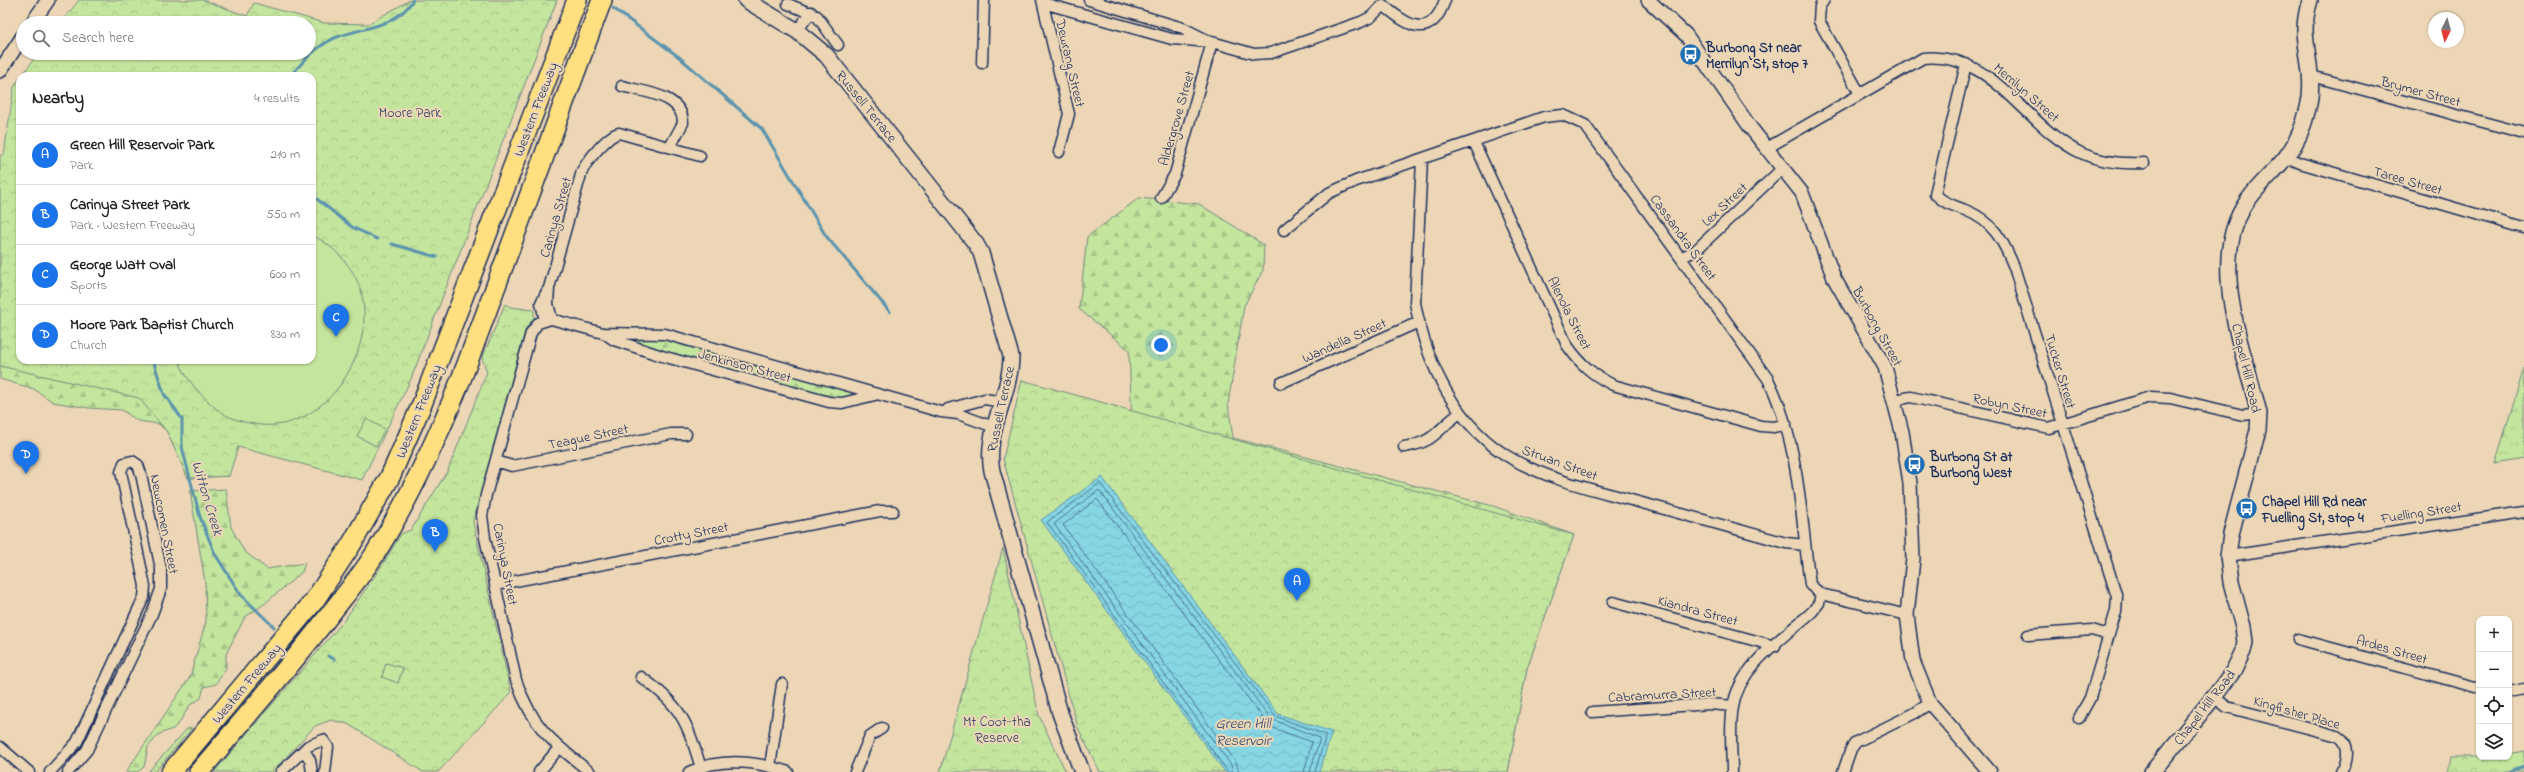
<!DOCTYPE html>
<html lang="en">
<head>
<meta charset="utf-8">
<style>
	:root { --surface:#fff; --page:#f2f2f2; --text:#202124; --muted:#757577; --line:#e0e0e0; --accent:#1a73e8 }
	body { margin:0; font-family:"Indie Flower",sans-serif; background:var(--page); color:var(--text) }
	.controls { position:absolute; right:12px; bottom:12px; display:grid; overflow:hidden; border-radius:8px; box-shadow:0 1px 3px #0004 }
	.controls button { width:36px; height:36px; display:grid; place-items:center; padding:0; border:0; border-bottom:1px solid var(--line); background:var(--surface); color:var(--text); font:20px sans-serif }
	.compass { position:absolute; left:2428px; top:12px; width:36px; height:36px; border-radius:50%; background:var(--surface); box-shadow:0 1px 3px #0004; rotate:186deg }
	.you { position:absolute; left:1161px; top:345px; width:14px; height:14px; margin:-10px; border:3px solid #fff; border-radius:50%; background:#1a73e8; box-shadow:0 0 0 6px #1a73e833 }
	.badge { display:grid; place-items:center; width:26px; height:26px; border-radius:50%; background:var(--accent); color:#fff; font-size:13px; font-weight:700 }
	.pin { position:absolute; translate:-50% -33px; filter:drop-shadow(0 1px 2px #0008) }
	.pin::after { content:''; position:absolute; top:21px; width:14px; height:12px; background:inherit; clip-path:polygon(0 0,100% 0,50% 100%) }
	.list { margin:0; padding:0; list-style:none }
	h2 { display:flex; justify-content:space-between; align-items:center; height:52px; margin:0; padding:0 16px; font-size:17px }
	h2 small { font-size:13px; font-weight:400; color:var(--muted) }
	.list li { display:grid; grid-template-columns:26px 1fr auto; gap:12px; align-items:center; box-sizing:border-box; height:60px; padding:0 16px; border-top:1px solid var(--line) }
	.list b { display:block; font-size:15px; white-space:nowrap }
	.list p { margin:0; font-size:13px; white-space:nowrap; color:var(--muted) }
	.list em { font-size:13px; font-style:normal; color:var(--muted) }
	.icon { flex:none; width:22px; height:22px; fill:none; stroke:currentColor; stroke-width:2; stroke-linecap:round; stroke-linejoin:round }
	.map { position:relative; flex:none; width:2524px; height:772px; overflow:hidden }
	.search { position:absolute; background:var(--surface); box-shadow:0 1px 3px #0004; left:16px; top:16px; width:300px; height:44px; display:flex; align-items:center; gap:10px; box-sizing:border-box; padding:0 14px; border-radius:22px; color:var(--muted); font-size:15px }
	.panel { position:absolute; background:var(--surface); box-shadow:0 1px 3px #0004; left:16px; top:72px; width:300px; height:292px; border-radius:12px }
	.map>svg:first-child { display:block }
	.grass { fill:url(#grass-dots); stroke:#708a7e }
	.forest { fill:url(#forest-firs); stroke:#708a7e }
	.park { fill:url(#park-crowns); stroke:#708a7e }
	.pitch { fill:#c4e59d; stroke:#708a7e }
	.water { fill:url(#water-waves); stroke:#5c93ae }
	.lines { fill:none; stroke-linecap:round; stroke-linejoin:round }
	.shore { stroke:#467294; stroke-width:1 }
	.stream { stroke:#5c93ae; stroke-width:3 }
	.minor-casing { stroke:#1b2f5e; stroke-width:13 }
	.tertiary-casing { stroke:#1b2f5e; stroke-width:16 }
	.secondary-casing { stroke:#1b2f5e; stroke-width:18 }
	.motorway-casing { stroke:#1b2f5e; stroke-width:22 }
	.minor { stroke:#ecd6b5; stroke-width:10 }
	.tertiary { stroke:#ecd6b5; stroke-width:13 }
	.secondary { stroke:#ecd6b5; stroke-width:15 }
	.motorway { stroke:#ffdf80; stroke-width:19 }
	.labels { text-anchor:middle; stroke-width:4; stroke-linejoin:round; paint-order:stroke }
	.poi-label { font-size:14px; font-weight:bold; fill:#1b2f5e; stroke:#ecd6b5; text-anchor:start }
	.street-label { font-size:14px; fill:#1b2f5e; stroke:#ecd6b5 }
	.park-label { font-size:14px; fill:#2c4164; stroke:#ecd6b5 }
	.water-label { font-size:15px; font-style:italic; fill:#2b4872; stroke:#ecd6b5 }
</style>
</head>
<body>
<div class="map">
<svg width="2524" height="772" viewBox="0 0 2524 772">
	<defs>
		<pattern id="grass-dots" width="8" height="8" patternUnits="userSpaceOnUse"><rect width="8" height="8" fill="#c4e59d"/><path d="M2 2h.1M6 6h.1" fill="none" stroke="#a8c58a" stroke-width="1.8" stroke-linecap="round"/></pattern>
		<pattern id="forest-firs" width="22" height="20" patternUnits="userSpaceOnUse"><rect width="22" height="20" fill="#c4e59d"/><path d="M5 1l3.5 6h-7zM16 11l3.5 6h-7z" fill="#a8c58a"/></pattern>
		<pattern id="park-crowns" width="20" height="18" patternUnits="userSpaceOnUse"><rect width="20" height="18" fill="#c4e59d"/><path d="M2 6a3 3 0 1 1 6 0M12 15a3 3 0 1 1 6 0" fill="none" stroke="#a8c58a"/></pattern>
		<pattern id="water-waves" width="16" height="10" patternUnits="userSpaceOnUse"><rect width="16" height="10" fill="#87d6e4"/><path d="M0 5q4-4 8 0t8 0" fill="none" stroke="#74b8c6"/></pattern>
	</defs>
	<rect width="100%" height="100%" fill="#ecd6b5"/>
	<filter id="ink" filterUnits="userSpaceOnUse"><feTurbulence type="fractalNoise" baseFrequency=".025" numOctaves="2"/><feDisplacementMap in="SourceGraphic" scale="8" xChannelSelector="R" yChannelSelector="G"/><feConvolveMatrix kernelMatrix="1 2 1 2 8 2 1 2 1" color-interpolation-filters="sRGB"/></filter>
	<g filter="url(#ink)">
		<path class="grass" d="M192,728L155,772H148L187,729Z"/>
		<path class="forest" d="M0,158L20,360H178L229,476L188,478L167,432L159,424L138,421L122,410L89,408L53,402L34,389L0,379Z
			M1139,198L1199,204L1264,245L1263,270L1244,306L1228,404L1233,438L1493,506L1574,535L1527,668L1508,772L1134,475L1129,350L1079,309L1087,237Z
			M631,339L669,340L855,393L852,397L835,399L655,350Z
			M226,489L231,527L244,551L267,569L305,563L302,572L263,605L245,617L226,654V668L216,684L204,687L201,698L190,705L179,723L173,729L159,734L148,747L144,767L137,772H126L190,677L206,621L205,582L190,491Z"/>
		<path class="park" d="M79,0H203L247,16L254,3L324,23L368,24L410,0H557L411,379L362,480L238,447L229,476L188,478L167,432L139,398L0,366V156L4,154L14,87L20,78V360H312V76H22L38,53H309V23H61Z
			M505,304L510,307L534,310V319L526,328L473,522L511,693L438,772H423L348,724L331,720L315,726L272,772H214L343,622L379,570L401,534L411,530L448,470L487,372L482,359Z
			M2524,368V459L2495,464Z
			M1022,380L1574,535L1527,668L1508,772H1100L1078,728L1003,459Z
			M1003,548L1039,716L1066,772H940Z
			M2524,751V772H2448L2451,757H2509V754Z"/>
		<path class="pitch" d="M312,235C334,246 354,267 361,291C378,354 322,437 254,424C237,421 223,416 211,404C198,392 184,377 179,360H312Z
			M366,419L385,429L376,446L357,436Z
			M386,663L403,668L398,683L382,677Z"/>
		<path class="water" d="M1102,477L1278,714L1332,732L1319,772H1225L1041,520Z"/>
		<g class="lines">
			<path class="shore" d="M1228,772L1047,522L1100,483L1275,716L1326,735L1315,772
				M1233,772L1231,765L1054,524L1099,490L1271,719L1320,738L1310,772
				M1239,772L1236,762L1063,525L1097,499L1267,723L1273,728L1312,742L1304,772"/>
			<path class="stream" d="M613,8L679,57L762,129L826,236L890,312
				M290,76C304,61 317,45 337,37C364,27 397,27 413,0
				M312,195L352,227L377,239
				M392,244L437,257
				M153,360L164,394L182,419V447L200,517L215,554L241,595L274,627
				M328,656L334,659
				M2511,772L2524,767"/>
			<defs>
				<path id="minor" d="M1042,0L1069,114L1059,152
					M1089,0L1183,28L1209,41
					M1824,0L1820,6L1819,21L1860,94
					M1043,3L1172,39L1212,42L1254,54L1271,53L1361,22L1371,17L1383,5C1406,24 1430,43 1445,0
					M788,4L817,16L838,45
					M797,31L811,12
					M982,63L984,0
					M1966,64L1935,194C1944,203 1952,205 1965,210C1993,221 2003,240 2014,267L2117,597L2116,611L2090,698L2079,718
					M2311,76L2524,133
					M622,86C642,92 683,94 683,123L670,147
					M1474,142L1567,345C1580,364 1593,375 1613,385L1761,426L1774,427L1786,424
					M1767,148L1923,58C1994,51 2024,126 2081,153C2100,162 2123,164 2144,163
					M2286,157L2300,163L2524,228
					M1422,160L1415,303C1427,365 1456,428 1514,460C1550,480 1592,489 1631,500C1683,514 1735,529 1786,543L1805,545
					M1161,198L1175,174L1212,42
					M1284,230L1329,193L1356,181L1544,117L1563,115L1585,125L1768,379C1799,441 1801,517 1810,585L1821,594L1907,615
					M1682,257L1695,251L1784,167
					M552,319L548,304L549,288L582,171C587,161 608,135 619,133L700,156
					M545,320L541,303L547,291
					M604,333L614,340L662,356L829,402L842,403L875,395
					M1281,383L1419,322
					M1895,400L1911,397L2049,428L2150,397L2170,398L2243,415L2259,413
					M948,409L985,399L1002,402
					M1404,447C1436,442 1436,430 1460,413
					M496,461L512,466L671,434H686
					M2228,556L2524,512
					M495,585L880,511H893
					M1613,602L1775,646
					M2028,635L2092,630L2108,635
					M2298,639L2479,688
					M641,677C682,706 687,722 701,768
					M2509,692L2524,689
					M2214,697L2227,707L2338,736C2351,744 2348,760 2341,772
					M1592,712L1710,704L1733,706
					M0,747L29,772
					M304,750L310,760L312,772
					M770,767L782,684
					M50,772L77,742L144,597L145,586L121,472L124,463L132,461L138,465L141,474L161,569V589L152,614L87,750L68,772
					M281,772L308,746L323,740L328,747L325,772
					M539,772L559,748
					M590,772C552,742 532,727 516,680L485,538L482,516L486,495L531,333L538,323L551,319L603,333L665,334L941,412L958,414L994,427
					M689,772C721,757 756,761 788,772
					M855,772L870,736L882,728
					M1732,772C1732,751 1729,728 1733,707C1739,666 1783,638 1812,612L1819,603L1821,594
					M1843,772L1851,749L1856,742L1915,713L1930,703"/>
				<path id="tertiary" d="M1648,0L1686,35L1750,127L1802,193L1834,278L1885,367L1902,432L1910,483L1913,559L1907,615L1913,661L1930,703L1990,772
					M32,23L48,0
					M0,71L23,36"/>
				<path id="secondary" d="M746,0L797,31L826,55L976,244L981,253L1011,356C1011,395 984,431 992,471L1060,713L1082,772
					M2152,772L2214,697L2234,670L2243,651L2245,642L2243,627L2231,582L2228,556L2231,534L2258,430L2259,413C2244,352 2209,266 2243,208C2254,188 2272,175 2286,157C2297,143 2304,126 2308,108C2315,82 2306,56 2305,30C2305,20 2307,10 2310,0"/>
				<path id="motorway" d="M171,772L314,601L351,545L390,477L422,404L577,0
					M199,772C244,719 289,668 331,613C345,595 360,577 373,557C412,496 441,431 467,364L602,0"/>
			</defs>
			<use href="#minor" class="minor-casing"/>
			<use href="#tertiary" class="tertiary-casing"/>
			<use href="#secondary" class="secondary-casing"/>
			<use href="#motorway" class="motorway-casing"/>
			<use href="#minor" class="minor"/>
			<use href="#tertiary" class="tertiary"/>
			<use href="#secondary" class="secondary"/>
			<use href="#motorway" class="motorway"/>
		</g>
	</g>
	<defs>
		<symbol id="bus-disc" viewBox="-11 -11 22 22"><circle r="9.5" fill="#1f6fb2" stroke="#ecd6b5"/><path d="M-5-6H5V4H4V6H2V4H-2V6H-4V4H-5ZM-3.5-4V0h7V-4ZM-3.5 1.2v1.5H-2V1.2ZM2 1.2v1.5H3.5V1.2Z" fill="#fff"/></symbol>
	</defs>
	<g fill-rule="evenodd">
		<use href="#bus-disc" x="1678" y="42" width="25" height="25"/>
		<use href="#bus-disc" x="1902" y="452" width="25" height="25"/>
		<use href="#bus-disc" x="2234" y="496" width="25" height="25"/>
	</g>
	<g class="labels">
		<g class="poi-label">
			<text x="1706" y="52">Burbong St near<tspan x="1706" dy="16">Merrilyn St, stop 7</tspan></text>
			<text x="1930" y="461">Burbong St at<tspan x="1930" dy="16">Burbong West</tspan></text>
			<text x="2262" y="506">Chapel Hill Rd near<tspan x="2262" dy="16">Fuelling St, stop 4</tspan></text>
		</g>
		<g class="street-label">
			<text transform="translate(1071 63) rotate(77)" y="5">Dewrang Street</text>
			<text transform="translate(2421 91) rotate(15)" y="5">Brymer Street</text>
			<text transform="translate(2027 92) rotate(41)" y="5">Merrilyn Street</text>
			<text transform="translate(867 106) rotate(51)" y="5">Russell Terrace</text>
			<text transform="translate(535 109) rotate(-69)" y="5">Western Freeway</text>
			<text transform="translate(1176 118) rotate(-74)" y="5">Aldergrove Street</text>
			<text transform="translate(2408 180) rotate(16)" y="5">Taree Street</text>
			<text transform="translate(1724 204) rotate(-43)" y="5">Lex Street</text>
			<text transform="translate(555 217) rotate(-74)" y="5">Carinya Street</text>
			<text transform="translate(1684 237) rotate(54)" y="5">Cassandra Street</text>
			<text transform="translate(1570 313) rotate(63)" y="5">Alenola Street</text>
			<text transform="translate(1878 326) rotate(61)" y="5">Burbong Street</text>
			<text transform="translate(1344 340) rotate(-24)" y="5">Wandella Street</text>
			<text transform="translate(745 365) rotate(15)" y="5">Jenkinson Street</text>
			<text transform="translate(2247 368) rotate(77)" y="5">Chapel Hill Road</text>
			<text transform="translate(2061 371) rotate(73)" y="5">Tucker Street</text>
			<text transform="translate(2010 405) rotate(12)" y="5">Robyn Street</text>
			<text transform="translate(1000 409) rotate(-78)" y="5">Russell Terrace</text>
			<text transform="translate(418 411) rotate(-68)" y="5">Western Freeway</text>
			<text transform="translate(588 436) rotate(-12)" y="5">Teague Street</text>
			<text transform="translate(1560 462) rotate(20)" y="5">Struan Street</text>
			<text transform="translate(2421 512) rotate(-9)" y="5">Fuelling Street</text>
			<text transform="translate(165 524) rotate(79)" y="5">Newcomen Street</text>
			<text transform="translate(691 533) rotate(-11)" y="5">Crotty Street</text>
			<text transform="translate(506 564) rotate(79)" y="5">Carinya Street</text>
			<text transform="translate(1698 610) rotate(15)" y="5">Kiandra Street</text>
			<text transform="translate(2392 649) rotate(16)" y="5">Ardes Street</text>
			<text transform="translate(246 683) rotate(-50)" y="5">Western Freeway</text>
			<text transform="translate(1662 694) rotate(-3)" y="5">Cabramurra Street</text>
			<text transform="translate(2204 707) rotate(-52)" y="5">Chapel Hill Road</text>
			<text transform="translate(2297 712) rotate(16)" y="5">Kingfisher Place</text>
		</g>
		<g class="park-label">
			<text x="410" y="117">Moore Park</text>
			<text x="997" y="726">Mt Coot-tha<tspan x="997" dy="16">Reserve</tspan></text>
		</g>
		<g class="water-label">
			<text transform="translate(208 498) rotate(73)" y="5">Witton Creek</text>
			<text x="1243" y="728">Green Hill<tspan x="1243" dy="17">Reservoir</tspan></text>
		</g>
	</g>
</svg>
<div class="controls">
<button>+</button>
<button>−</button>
<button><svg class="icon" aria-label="locate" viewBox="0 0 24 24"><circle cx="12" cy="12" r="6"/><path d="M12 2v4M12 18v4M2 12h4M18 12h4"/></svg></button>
<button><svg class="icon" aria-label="layers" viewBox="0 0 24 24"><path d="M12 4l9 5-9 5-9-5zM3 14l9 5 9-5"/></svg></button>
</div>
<svg class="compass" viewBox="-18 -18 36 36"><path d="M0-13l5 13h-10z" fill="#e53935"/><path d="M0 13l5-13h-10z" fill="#757577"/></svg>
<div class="you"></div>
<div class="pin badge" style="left:1297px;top:601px">A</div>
<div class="pin badge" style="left:435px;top:552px">B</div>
<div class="pin badge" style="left:336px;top:337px">C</div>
<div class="pin badge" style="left:26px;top:474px">D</div>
<div class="search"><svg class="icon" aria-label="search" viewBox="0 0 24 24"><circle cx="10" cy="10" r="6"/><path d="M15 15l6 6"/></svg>Search here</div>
<section class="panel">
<h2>Nearby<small>4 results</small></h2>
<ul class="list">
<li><span class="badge">A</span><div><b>Green Hill Reservoir Park</b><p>Park</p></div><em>210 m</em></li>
<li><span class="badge">B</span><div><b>Carinya Street Park</b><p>Park · Western Freeway</p></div><em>550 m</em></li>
<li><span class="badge">C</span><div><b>George Watt Oval</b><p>Sports</p></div><em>600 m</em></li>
<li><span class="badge">D</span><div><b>Moore Park Baptist Church</b><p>Church</p></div><em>830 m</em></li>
</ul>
</section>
</div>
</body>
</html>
